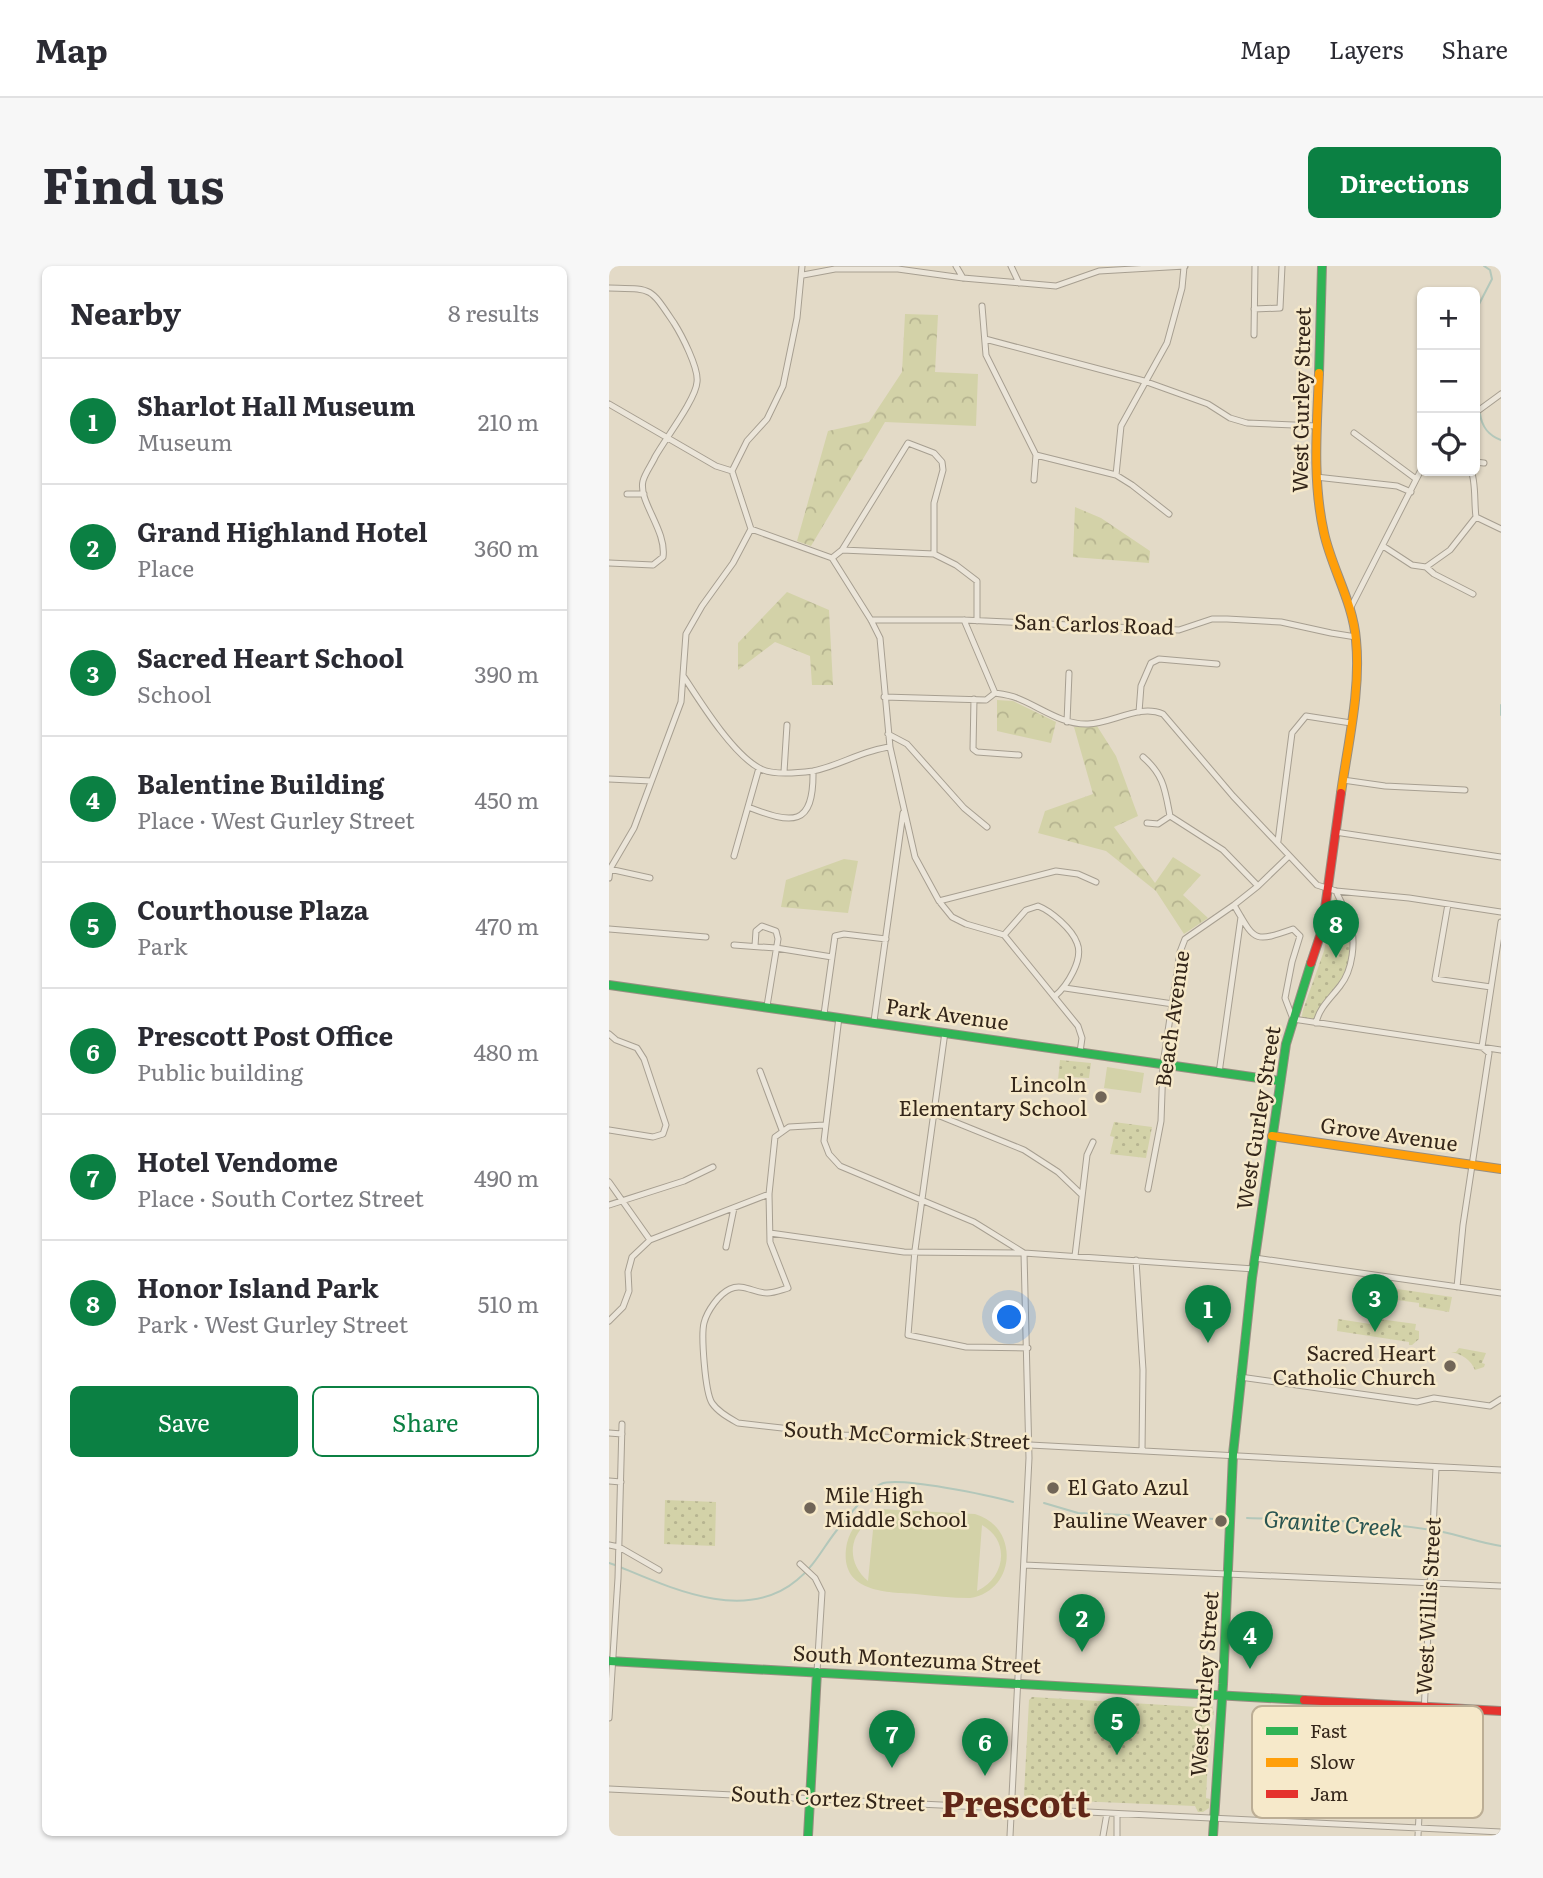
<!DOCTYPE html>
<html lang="en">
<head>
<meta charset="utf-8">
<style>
	:root { --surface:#fff; --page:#f7f7f7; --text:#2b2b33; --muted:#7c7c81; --line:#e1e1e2; --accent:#0b8043 }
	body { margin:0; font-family:Literata,serif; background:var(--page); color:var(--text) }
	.controls { position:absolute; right:21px; top:21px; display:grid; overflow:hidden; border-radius:10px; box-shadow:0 2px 5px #0004 }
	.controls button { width:63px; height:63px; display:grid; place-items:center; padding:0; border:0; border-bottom:2px solid var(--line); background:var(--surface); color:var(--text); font:35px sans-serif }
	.you { position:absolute; left:401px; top:1052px; width:24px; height:24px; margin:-18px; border:5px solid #fff; border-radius:50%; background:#1a73e8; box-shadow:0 0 0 10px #1a73e833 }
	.badge { display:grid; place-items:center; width:46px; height:46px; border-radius:50%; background:var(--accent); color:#fff; font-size:23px; font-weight:700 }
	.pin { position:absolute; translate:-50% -58px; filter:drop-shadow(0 2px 4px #0008) }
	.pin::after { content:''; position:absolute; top:37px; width:24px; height:21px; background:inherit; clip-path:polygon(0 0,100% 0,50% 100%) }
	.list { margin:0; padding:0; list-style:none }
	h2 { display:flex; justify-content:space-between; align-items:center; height:91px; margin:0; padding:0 28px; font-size:30px }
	h2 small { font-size:23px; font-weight:400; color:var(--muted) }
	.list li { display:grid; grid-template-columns:46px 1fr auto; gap:21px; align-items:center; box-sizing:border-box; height:126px; padding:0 28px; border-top:2px solid var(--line) }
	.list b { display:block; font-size:26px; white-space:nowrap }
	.list p { margin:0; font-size:23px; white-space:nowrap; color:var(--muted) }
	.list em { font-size:23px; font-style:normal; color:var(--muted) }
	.actions { display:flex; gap:14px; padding:21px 28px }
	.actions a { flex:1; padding:16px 0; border:2px solid var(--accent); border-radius:10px; text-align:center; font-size:24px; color:var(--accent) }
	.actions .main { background:var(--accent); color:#fff }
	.icon { flex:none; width:38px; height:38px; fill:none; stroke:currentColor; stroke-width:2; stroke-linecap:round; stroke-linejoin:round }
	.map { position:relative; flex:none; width:892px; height:1570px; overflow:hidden; border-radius:10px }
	header { display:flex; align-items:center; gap:42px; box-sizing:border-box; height:98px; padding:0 35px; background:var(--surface); border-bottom:2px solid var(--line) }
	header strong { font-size:33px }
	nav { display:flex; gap:38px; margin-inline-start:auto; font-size:24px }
	.intro { display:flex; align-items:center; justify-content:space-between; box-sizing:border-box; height:168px; padding:0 42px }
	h1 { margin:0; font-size:49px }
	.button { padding:18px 32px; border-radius:10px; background:var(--accent); color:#fff; font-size:24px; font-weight:700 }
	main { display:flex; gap:42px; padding:0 42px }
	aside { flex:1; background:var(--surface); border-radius:10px; box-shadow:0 2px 5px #0004 }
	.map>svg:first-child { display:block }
	.grass { fill:#d3d2a8; fill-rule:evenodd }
	.forest { fill:url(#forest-crowns) }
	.park { fill:url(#park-dots) }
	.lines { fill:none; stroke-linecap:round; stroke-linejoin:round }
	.stream { stroke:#b3c7ba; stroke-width:2 }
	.street-casing { stroke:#a79f91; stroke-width:7 }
	.fast-casing { stroke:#978e81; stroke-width:10 }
	.slow-casing { stroke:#978e81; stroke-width:10 }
	.jam-casing { stroke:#978e81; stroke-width:10 }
	.street { stroke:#ebe5d9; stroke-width:5 }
	.fast { stroke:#30b455; stroke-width:8 }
	.slow { stroke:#ff9f0a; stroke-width:8 }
	.jam { stroke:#e5322d; stroke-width:8 }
	.poi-dot { fill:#716557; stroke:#f6e9ca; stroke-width:2.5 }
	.labels { text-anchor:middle; stroke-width:5; stroke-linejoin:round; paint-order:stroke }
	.street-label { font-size:21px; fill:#34261a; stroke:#f6e9ca }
	.poi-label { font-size:21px; fill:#34261a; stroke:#f6e9ca; text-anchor:end }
	.water-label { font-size:23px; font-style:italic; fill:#295551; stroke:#f6e9ca }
	.town-label { font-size:35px; font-weight:bold; fill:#622718; stroke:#f6e9ca }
	.key { fill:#f6e9ca; stroke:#bcae95; stroke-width:2 }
	.key-label { font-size:19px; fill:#34261a }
</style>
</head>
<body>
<header>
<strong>Map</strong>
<nav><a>Map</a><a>Layers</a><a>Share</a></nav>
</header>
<div class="intro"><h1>Find us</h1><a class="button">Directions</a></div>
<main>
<aside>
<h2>Nearby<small>8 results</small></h2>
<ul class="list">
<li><span class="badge">1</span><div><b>Sharlot Hall Museum</b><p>Museum</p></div><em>210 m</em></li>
<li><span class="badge">2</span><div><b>Grand Highland Hotel</b><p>Place</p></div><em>360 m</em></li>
<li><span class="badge">3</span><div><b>Sacred Heart School</b><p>School</p></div><em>390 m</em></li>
<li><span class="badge">4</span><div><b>Balentine Building</b><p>Place · West Gurley Street</p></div><em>450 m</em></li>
<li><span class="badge">5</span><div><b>Courthouse Plaza</b><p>Park</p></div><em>470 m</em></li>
<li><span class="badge">6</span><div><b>Prescott Post Office</b><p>Public building</p></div><em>480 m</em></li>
<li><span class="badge">7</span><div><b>Hotel Vendome</b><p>Place · South Cortez Street</p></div><em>490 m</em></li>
<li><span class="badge">8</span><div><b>Honor Island Park</b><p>Park · West Gurley Street</p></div><em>510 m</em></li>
</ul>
<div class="actions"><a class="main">Save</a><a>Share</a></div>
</aside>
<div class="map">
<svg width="892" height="1570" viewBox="0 0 892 1570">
	<defs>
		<pattern id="forest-crowns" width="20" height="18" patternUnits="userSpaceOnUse" patternTransform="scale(1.75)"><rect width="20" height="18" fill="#d3d2a8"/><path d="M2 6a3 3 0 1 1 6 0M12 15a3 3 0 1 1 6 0" fill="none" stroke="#b6b490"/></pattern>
		<pattern id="park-dots" width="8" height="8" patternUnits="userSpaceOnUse" patternTransform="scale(1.75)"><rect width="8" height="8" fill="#d3d2a8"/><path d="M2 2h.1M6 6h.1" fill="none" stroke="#b6b490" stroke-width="1.8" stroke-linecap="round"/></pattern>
	</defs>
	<rect width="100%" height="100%" fill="#e3dac7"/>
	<path class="grass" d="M498,801L535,807L532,827L495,822Z
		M269,1243L366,1248C411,1261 407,1325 361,1332C343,1332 325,1330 307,1328C275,1326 228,1326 238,1277C242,1261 253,1249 269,1243ZM264,1253L265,1254L259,1315C237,1297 239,1267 264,1253ZM373,1259C402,1275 396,1312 368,1325Z"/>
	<path class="forest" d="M296,48L329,49L326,106L369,108L367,160L276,156L202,280L188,275L219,165L260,156L293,106Z
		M466,241L492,252L541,285L540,297L464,291Z
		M178,326L220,344L224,419H203L201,390L166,376L129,404V377Z
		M388,434L404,435L447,456L442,477L388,465Z
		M488,460L507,490L529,550L505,561L546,617L564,591L592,609L574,629L599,652L575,668L547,625L497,585L429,567L436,545L484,528L465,461Z
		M235,593L249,595L239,647L172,641L177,614Z"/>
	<path class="park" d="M727,625C732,635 738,645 741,656C746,675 744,704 731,720C721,733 710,742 707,757L692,755L694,744L715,685Z
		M451,794L482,797L480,812L460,811L459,815L449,814Z
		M505,856L543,861L537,892L501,888L505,871L501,870Z
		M768,1020L843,1031L840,1046L810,1041V1037L766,1031Z
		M762,1052L807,1058L806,1064L810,1065V1073L803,1079H800V1076L728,1065L729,1053L761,1058Z
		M850,1082L877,1087L873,1097L876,1098L875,1101L866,1104C862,1094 853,1088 842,1086H847Z
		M56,1234L107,1236L106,1280L55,1278Z
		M423,1431L589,1441L590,1436L603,1438L605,1449H601L597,1532L601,1533L600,1542L594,1546H589L586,1540L419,1533L415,1529L420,1434Z"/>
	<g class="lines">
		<path class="stream" d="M866,46L883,13L881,4L875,0
			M871,148C873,161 879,169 892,174
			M892,439V449
			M435,1237L469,1247L608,1253
			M638,1252C703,1254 769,1254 834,1266C853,1270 872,1277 892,1280
			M0,1297L6,1299
			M11,1301C64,1323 137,1357 188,1314C205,1301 215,1280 228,1264C237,1253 261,1222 272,1218C289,1210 383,1230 404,1236"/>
		<defs>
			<path id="street" d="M347,0L354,12
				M402,0L410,17
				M194,9L226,3H289L354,12L447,20L490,5L576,0
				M0,22C44,23 40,20 65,57C72,68 90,102 88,116C87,133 56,173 46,191C43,198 36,207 34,215C29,235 58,265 54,291L44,299L0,297
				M373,40L377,89L427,189L425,214
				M645,43L671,42L673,0
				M645,69L646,0
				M376,73L535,115L599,138L621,152L638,157L708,160
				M0,138L107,200L123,205
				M866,147L892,128
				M745,167L807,213
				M427,189L507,209L523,219L560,248
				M866,196L875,197
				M507,209L512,160L558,77L573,22L575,1
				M707,211L788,220L802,226
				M18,228H35
				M867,251L892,263
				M142,263L223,292L262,354L271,372L281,481L306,591L330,635L343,651L357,658L395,669L469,760L473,772L471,786
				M774,280L803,299L817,301L841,284L867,251C865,237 867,215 862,205
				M233,284L325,288L347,299L368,315V355
				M223,292L233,284L299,177L325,187L333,196L334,204L325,237V288
				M817,301L825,308L864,328
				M741,343L813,202
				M262,354H355L570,364L603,353H618L672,356L722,367L747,371
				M355,354L386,427
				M75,411C92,437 123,487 150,502C163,510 189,507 204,505C230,500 254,484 281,481
				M275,431L377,434L386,427C393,428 401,429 408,432C431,441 453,459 479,458C504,457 530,438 554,448L624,530L708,619L727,625L800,632L892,646
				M365,433L364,483L368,486L410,489
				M530,446L532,420L542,397L550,393L608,398
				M458,456L460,407
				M279,468L298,478L355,542L378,561
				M534,491C555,509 556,524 561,550L614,584L649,620
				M175,506L178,459
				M0,513L42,515
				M734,514L776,520L856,524
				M139,541C183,558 205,562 204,505
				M538,557L549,558L561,550
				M726,566L892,591
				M669,575L683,467L697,450L742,457
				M125,590L150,502
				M0,603L41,612
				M0,612L1,603L25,562L72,436L77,368L93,340L124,297L142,263L123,205L138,175L158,153L174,120L188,52L193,0
				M330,635L447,605L469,608L487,616
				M839,638L826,713L882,721
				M625,639C646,675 644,677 684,663L691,670L683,696L676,732L684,753L892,784
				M0,663L97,671
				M395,669L417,644L429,640C442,645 463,663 468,677C475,693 458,720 446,730
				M125,679L167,682L223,691
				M146,680L147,665L153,660L167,665L169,673L158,740
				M456,722L564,738
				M215,748L226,670L235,668L277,673
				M230,751L215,875L220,888L231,900L365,956L415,987L645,1003
				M265,755L294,547
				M707,757C710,742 721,733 731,720C744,704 747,675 741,656C738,645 731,635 727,625
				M336,766L306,984L299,1069L357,1081L419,1082
				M0,768L7,774L28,782L35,793L57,859L54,868L44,871L0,864
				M151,805L173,864
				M610,807L632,651
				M326,848L415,884L449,906L473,929
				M215,859L180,861L166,871L160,928L161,976L179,1022C172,1024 165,1027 158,1027C145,1027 134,1017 121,1023C110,1028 98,1045 95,1057C92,1069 96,1126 103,1137C109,1146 120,1152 129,1157L235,1169L892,1204
				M0,916L41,974
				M539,923L552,855L554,798L571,686L576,673L625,639L649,620L680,590
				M0,939L75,915L104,901
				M161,967L295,986L415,987L420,1192L401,1570
				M117,981L125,942
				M466,990L478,889L484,876
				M646,992L892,1027
				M527,994L534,1104L533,1184
				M848,1021L854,959L880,787L873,781L892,656
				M0,1055L14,1041L20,1025L19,1006L23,991L41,974L160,928
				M631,1111L808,1136L825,1132L881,1140L892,1133
				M0,1167L13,1168
				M0,1215L12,1216
				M0,1279L10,1281L50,1304
				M191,1298L206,1312L213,1326L208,1406
				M415,1299L892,1320
				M0,1452L9,1312L13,1158
				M0,1523L892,1566
				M494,1570L498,1547
				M508,1570V1548
				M809,1570L827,1202"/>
			<path id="fast" d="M710,107L713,0
				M0,719L671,815
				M0,1395L695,1434
				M199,1570L208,1406
				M604,1570L614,1418L624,1188L643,1012L677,778L702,697"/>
			<path id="slow" d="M710,107C708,160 703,214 715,267C723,303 744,336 747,374C752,424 739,477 732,527
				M663,870L892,903"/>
			<path id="jam" d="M702,697L713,664L732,527
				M695,1434L892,1445"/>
		</defs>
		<use href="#street" class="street-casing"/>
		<use href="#fast" class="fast-casing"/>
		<use href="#slow" class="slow-casing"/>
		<use href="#jam" class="jam-casing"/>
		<use href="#street" class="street"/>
		<use href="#fast" class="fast"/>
		<use href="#slow" class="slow"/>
		<use href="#jam" class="jam"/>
	</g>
	<g class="poi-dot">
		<circle cx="492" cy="831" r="7"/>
		<circle cx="841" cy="1100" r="7"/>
		<circle cx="444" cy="1222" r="7"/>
		<circle cx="201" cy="1242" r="7"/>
		<circle cx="612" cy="1255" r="7"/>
	</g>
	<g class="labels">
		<g class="street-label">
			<text transform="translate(693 134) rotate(-89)" y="7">West Gurley Street</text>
			<text transform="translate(485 359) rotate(2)" y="7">San Carlos Road</text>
			<text transform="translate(338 749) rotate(8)" y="7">Park Avenue</text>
			<text transform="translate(564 753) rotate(-82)" y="7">Beach Avenue</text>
			<text transform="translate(650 852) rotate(-81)" y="7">West Gurley Street</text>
			<text transform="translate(780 869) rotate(8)" y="7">Grove Avenue</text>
			<text transform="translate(298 1170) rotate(3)" y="7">South McCormick Street</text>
			<text transform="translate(820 1340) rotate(-87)" y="7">West Willis Street</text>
			<text transform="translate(308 1394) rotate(3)" y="7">South Montezuma Street</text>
			<text transform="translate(596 1418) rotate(-86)" y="7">West Gurley Street</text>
			<text transform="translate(219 1533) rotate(3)" y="7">South Cortez Street</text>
		</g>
		<g class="poi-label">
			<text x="478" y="826">Lincoln<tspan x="478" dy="24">Elementary School</tspan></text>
			<text x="827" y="1095">Sacred Heart<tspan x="827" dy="24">Catholic Church</tspan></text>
			<text x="458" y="1229" text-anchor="start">El Gato Azul</text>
			<text x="215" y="1237" text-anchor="start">Mile High<tspan x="215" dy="24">Middle School</tspan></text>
			<text x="598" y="1262">Pauline Weaver</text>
		</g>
		<g class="water-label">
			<text transform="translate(724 1258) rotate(4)" y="8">Granite Creek</text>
		</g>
		<g class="town-label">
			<text x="407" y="1551">Prescott</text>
		</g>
	</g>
	<rect x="643" y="1440" width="231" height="112" rx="10" class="key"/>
	<rect x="657" y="1461" width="32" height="8" fill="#30b455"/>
	<rect x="657" y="1492" width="32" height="9" fill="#ff9f0a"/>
	<rect x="657" y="1524" width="32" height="8" fill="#e5322d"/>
	<g class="key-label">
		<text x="701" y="1472">Fast</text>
		<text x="701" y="1503">Slow</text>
		<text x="701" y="1535">Jam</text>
	</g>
</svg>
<div class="controls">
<button>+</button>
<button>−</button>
<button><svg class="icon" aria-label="locate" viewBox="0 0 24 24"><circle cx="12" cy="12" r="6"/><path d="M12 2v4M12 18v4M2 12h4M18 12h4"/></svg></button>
</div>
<div class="you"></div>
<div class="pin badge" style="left:599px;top:1077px">1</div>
<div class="pin badge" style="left:473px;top:1386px">2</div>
<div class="pin badge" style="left:766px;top:1066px">3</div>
<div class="pin badge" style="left:641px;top:1403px">4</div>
<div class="pin badge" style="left:508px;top:1489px">5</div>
<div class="pin badge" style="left:376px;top:1510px">6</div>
<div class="pin badge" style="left:283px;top:1502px">7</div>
<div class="pin badge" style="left:727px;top:692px">8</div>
</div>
</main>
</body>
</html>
